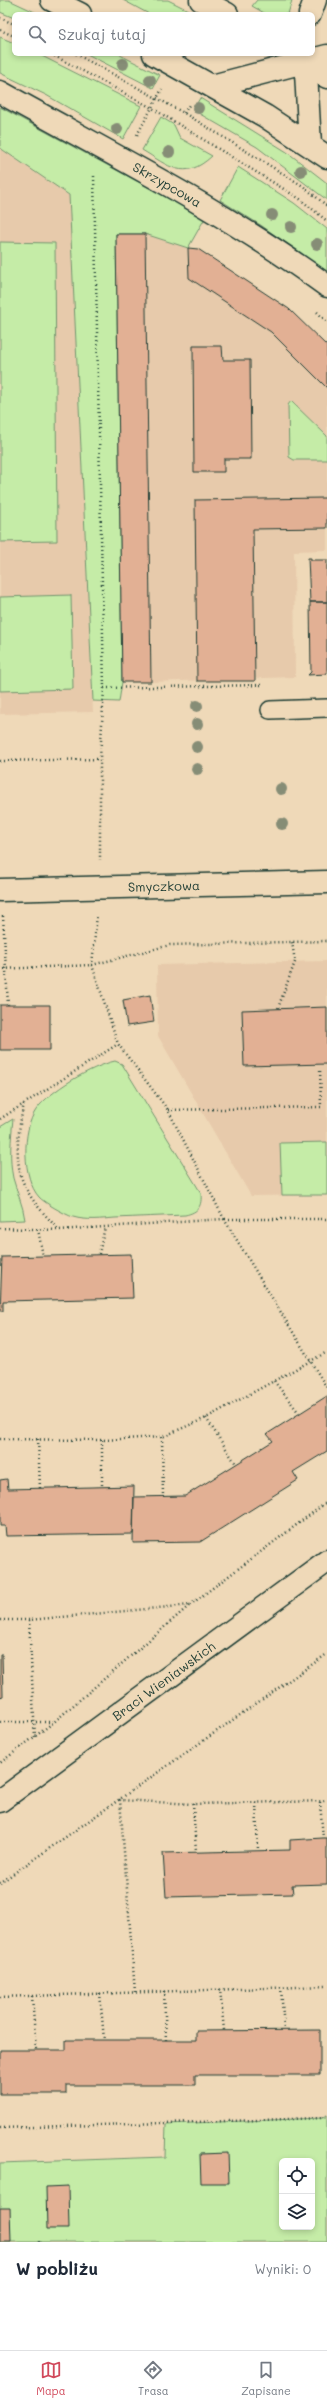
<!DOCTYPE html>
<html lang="pl">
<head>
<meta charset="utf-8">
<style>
	:root { --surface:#fff; --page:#f2f2f3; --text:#1f2937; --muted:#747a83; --line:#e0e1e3; --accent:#d1495b }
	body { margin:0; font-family:Mali,sans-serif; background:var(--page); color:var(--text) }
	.controls { position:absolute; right:12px; bottom:12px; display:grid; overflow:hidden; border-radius:6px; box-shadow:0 2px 6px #0003 }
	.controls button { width:36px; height:36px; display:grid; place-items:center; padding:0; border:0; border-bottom:1px solid var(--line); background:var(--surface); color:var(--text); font:20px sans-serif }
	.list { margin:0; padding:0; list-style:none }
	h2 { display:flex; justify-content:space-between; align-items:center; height:52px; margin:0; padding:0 16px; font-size:17px }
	h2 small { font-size:13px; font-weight:400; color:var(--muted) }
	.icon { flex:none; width:22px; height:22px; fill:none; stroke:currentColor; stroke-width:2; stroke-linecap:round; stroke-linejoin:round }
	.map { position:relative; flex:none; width:327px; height:2242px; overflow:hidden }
	.search { position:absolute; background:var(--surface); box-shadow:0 2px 6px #0003; left:12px; right:12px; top:12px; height:44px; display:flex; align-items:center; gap:10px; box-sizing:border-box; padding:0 14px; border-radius:6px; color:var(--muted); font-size:15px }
	.sheet { height:108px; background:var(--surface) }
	nav { display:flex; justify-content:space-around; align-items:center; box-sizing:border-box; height:56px; border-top:1px solid var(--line); background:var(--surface); font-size:11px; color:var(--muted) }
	nav a { display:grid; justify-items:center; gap:2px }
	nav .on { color:var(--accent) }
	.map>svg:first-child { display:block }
	.built { fill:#e7caab }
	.green { fill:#c5eca7; stroke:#72946e; fill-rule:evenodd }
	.building { fill:#e2b094; stroke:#1f3d34 }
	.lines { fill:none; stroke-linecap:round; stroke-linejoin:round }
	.lane-casing { stroke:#1f3d34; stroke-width:20 }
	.street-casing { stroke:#1f3d34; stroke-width:25 }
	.secondary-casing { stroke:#1f3d34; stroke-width:25 }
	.path { stroke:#1f3d34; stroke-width:2.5; stroke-dasharray:1 3; stroke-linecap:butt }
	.lane { stroke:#efd9b8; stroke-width:17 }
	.street { stroke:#efd9b8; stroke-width:22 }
	.secondary { stroke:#efd9b8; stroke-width:22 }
	.tree { fill:#868d76 }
	.labels { text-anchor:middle; stroke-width:3.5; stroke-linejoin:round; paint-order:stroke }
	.street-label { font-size:13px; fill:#1f3d34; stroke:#efd9b8 }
</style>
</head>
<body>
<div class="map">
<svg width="327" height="2242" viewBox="0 0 327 2242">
	<rect width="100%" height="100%" fill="#efd9b8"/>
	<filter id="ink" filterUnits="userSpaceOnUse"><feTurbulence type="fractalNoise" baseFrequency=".025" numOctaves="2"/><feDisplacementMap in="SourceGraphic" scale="8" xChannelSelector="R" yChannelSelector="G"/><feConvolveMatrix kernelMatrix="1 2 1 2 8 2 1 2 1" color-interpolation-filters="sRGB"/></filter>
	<g filter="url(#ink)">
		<path class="built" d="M0,148L69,195L93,712L0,714Z
			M145,234L188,248L189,278L271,332L327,388V550L294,551L295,677L151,682Z
			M327,961V1195L251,1196L158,1036L157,965Z"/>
		<path class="green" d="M0,0H9L39,14H14V18L0,12Z
			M123,0H168L196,14H149Z
			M257,0H292L288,14H266L252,6Z
			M0,37L14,43V54H38L141,106L123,139L46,95L0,73Z
			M87,54H118L160,75L153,88Z
			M200,98L287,152L327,183V200L257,147L193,110Z
			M0,107L205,218L188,248L145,234H116L122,682L119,702L93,701L69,195L0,148Z
			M161,117L174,125L180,138L212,156C184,182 169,166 142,150Z
			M238,167L294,203L327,229V272L262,226L220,200Z
			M0,242L55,243L57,541L0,542Z
			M291,401L327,436V460H294L289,457L288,405Z
			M71,595L73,689L0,691V597Z
			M115,1061L122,1064L201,1193C202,1206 199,1212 185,1215C162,1216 139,1217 115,1218C102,1219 86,1221 73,1217C66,1215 43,1202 39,1197C22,1178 22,1130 36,1110C49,1091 92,1066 115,1061Z
			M13,1119C11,1139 9,1159 13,1178C17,1193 23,1205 25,1220L0,1221V1127Z
			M327,1142V1195H282L280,1143Z
			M327,2115V2242H0V2163L165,2157L166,2124L323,2118ZM282,2161H312V2227H282Z"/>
		<path class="building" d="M116,234H145L151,682H122Z
			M188,248L198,249L289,309L327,346V388L271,332L189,278Z
			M193,346H222L223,360H250L251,459H224V472H194Z
			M323,498H327V528L253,529L255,681H197L195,500Z
			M308,558H311V560H327V602H310Z
			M310,602H327V674L308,675L311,672Z
			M150,995L154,1022L127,1026L123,1000Z
			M0,1005H50V1050H0Z
			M327,1007V1064L244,1066L242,1010Z
			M131,1254L133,1298L3,1301V1311H0L2,1257Z
			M327,1396V1451L293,1472L298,1480L200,1542L133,1543L134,1497L185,1496L273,1441L267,1434Z
			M7,1479L8,1489L134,1486L133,1534L6,1536L5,1526H0V1480Z
			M0,1655H2L3,1696L0,1697Z
			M323,1838H327V1884L292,1885L293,1894L166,1897L163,1853L290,1850V1840Z
			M320,2030V2075H195V2085H66V2094H0V2050H66V2040H196V2031Z
			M228,2153L229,2183H201L200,2154Z
			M68,2186L69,2229H47L46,2187Z
			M0,2208H10L11,2242H0Z"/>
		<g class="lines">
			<defs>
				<path id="lane" d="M270,710L327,708"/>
				<g id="street">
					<path id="s1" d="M0,92C111,154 225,211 327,286"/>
					<path id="s2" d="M0,890L327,882"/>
					<path id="s3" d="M0,1801L327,1561"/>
				</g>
				<path id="secondary" d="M52,0L80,14
					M201,0L227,14
					M310,14L315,0
					M154,54L265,116L327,157
					M305,54L310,145
					M296,57L327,77
					M212,86L327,56"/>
			</defs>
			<use href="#lane" class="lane-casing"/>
			<use href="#street" class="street-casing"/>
			<use href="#secondary" class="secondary-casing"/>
			<path class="path" d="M0,18L14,24
				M0,30L14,36
				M51,54L152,108L300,199L327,221
				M76,54L184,113L303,186L327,206
				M184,113L189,105
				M137,135L162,89
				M94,176L104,688L100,759V860
				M317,312L327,322
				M104,688L263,685
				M0,761L100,759
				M3,916L8,1005
				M0,969L92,965L170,945L327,941
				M278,1008L295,962L292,942
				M24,1104C18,1131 12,1166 28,1192C36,1206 48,1218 59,1230
				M168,1110L321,1107L320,1068
				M0,1119L118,1044
				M224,1219L327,1388
				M225,1219H327
				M0,1228L59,1230L224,1219L168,1110L118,1044L92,965L97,915
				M38,1229L43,1256
				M99,1254L105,1227
				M274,1381L299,1413
				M206,1418L236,1464
				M162,1437L163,1496
				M0,1439L102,1440L162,1437L206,1418L327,1352
				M38,1439L40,1488
				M102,1440V1486
				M190,1605L327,1502
				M0,1620H29L190,1605L54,1722L0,1763
				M29,1620L35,1737
				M0,1722H54
				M320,1802L323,1838
				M256,1803L258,1850
				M193,1804L196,1851
				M0,1883L327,1654
				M281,1987L284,2030
				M220,1989L224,2030
				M164,1991L166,2040
				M135,1992L120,1800L193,1804L327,1801
				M100,1993L104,2040
				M32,1996L36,2050
				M0,1997L327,1986
				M0,2128L323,2118L327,2115
				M39,2241V2242"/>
			<use href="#lane" class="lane"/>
			<use href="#street" class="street"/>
			<use href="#secondary" class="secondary"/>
		</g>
		<g class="tree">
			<circle cx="123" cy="64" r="6"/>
			<circle cx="150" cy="80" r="6"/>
			<circle cx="198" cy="108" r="6"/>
			<circle cx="117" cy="129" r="6"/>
			<circle cx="169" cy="152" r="6"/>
			<circle cx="301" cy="171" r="6"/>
			<circle cx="272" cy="215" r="6"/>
			<circle cx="291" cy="227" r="6"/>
			<circle cx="317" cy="244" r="6"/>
			<circle cx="197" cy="706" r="6"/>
			<circle cx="197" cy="724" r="6"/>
			<circle cx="197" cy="747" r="6"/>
			<circle cx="197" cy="769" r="6"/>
			<circle cx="281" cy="789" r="6"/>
			<circle cx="282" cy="824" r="6"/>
		</g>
	</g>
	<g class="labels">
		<g class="street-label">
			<text dy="5" stroke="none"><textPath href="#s1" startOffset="191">Skrzypcowa</textPath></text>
			<text dy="5" stroke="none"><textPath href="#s2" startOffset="164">Smyczkowa</textPath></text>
			<text dy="5" stroke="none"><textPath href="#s3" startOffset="203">Braci Wieniawskich</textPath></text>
		</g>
	</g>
</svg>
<div class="controls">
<button><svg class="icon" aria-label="locate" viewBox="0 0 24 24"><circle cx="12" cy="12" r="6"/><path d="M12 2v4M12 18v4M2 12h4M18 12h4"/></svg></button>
<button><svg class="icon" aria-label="layers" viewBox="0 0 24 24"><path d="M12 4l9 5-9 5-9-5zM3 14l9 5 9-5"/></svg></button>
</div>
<div class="search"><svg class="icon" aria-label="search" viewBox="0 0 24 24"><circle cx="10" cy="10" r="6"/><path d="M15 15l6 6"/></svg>Szukaj tutaj</div>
</div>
<section class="sheet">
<h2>W pobliżu<small>Wyniki: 0</small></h2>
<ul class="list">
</ul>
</section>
<nav>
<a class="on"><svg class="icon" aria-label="map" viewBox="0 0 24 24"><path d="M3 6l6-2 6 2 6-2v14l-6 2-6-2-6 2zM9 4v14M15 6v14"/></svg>Mapa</a>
<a><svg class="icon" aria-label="directions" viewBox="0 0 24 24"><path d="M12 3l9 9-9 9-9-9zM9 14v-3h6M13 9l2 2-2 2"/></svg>Trasa</a>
<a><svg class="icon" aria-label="saved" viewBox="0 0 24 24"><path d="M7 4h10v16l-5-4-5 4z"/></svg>Zapisane</a>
</nav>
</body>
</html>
